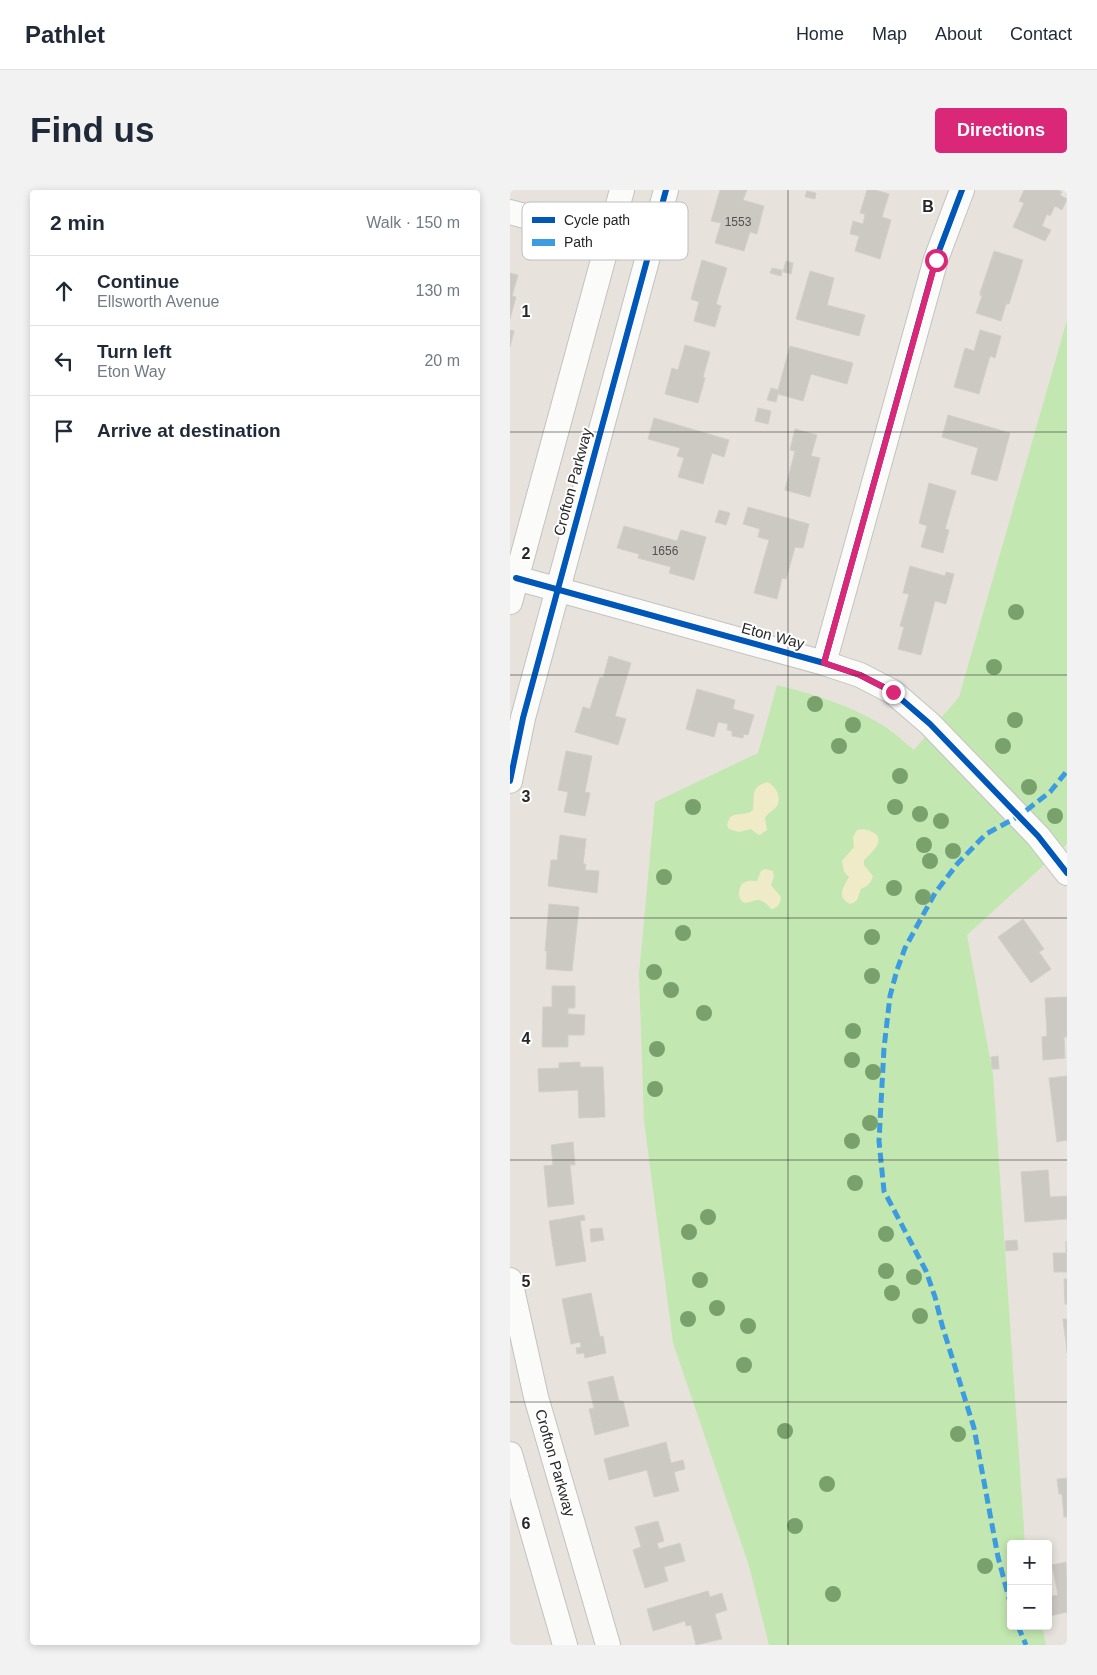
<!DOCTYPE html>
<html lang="en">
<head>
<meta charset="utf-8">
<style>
	:root { --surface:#fff; --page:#f2f2f3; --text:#1f2937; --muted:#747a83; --line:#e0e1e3; --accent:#db2777 }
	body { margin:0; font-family:Helvetica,sans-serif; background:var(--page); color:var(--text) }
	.controls { position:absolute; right:15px; bottom:15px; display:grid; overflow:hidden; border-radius:5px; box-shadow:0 2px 8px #0003 }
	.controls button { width:45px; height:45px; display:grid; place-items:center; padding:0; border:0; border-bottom:1px solid var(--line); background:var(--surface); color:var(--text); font:25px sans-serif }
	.stop { position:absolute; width:15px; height:15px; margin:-11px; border:4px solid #db2777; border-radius:50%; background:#fff }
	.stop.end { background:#db2777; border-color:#fff; box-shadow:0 1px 5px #0008 }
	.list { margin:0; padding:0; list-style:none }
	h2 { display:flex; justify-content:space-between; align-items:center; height:65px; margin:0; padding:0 20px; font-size:21px }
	h2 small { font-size:16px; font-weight:400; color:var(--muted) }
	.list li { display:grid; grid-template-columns:32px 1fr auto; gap:15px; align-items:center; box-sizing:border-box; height:70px; padding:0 20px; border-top:1px solid var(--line) }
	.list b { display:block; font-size:19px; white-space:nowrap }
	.list p { margin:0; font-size:16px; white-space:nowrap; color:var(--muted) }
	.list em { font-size:16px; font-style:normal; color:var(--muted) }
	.icon { flex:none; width:28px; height:28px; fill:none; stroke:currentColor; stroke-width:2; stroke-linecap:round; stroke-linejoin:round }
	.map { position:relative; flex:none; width:557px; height:1455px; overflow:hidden; border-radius:5px }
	header { display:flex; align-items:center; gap:30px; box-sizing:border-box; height:70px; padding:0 25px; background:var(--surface); border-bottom:1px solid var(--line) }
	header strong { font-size:24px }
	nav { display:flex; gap:28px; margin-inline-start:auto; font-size:18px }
	.intro { display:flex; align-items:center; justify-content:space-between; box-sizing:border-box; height:120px; padding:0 30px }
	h1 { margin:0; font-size:35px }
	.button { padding:12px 22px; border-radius:5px; background:var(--accent); color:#fff; font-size:18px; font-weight:700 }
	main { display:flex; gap:30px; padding:0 30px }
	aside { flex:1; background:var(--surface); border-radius:5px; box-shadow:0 2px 8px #0003 }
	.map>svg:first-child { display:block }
	.green { fill:#c3e7b0 }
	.sand { fill:#efeac7 }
	.building { fill:#ccc9c3; stroke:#d2cfc8 }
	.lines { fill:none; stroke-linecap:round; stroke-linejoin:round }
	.minor-casing { stroke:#c3c2c3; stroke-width:26 }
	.minor { stroke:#fbfbfa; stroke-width:24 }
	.quiet { stroke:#3d9ce0; stroke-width:5; stroke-dasharray:10 5; stroke-linecap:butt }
	.cycleway-casing { stroke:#fff; stroke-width:9 }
	.cycleway { stroke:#0057b8; stroke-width:6 }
	.tree { fill:#78a16c }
	.route { stroke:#db2777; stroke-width:6 }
	.grid { fill:none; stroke:#272727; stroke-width:1; stroke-opacity:0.55 }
	.labels { text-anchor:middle; stroke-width:4; stroke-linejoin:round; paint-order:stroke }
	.number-label { font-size:12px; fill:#525150 }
	.street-label { font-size:15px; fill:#272727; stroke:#fff }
	.key { fill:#fff; stroke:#bebebe; stroke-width:1 }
	.key-label { font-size:14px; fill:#272727 }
	.grid-label { font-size:16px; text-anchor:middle; font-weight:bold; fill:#272727; stroke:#fff; stroke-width:4; stroke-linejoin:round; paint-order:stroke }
</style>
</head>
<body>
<header>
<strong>Pathlet</strong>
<nav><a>Home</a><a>Map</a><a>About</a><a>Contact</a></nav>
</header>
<div class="intro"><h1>Find us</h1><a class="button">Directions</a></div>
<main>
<aside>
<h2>2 min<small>Walk · 150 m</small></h2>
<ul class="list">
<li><svg class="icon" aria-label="ahead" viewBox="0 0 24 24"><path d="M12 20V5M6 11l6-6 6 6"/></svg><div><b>Continue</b><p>Ellsworth Avenue</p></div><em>130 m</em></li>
<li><svg class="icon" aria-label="left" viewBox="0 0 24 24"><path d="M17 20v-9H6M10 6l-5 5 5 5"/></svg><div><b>Turn left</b><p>Eton Way</p></div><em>20 m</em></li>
<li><svg class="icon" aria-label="arrive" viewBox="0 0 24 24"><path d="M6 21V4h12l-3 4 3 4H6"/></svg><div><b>Arrive at destination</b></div></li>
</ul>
</aside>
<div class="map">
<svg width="557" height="1455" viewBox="0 0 557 1455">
	<rect width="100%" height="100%" fill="#e7e3dc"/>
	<path class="green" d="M557,130V654L457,745L483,884L515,1354H501V1436H532L536,1455H259L239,1376L163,1153L134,931L129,784L145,612L248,563L267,495C306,505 343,516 377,538C386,544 395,553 404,560L449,507Z"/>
	<path class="sand" d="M257,592C266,596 272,607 267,616C263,621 258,623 255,628L257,640L250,645L247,644L241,639L229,642L219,639L217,635L220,627C228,622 237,626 243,620C245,606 239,598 257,592Z
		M353,639C379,644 367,659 354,670V675L363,686C361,693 358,696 351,699C348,706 349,712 340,714C326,707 333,698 339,687L334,682L332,671L344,657L343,647L347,640Z
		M255,679L263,681L264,686L261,695L271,707C270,715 268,718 261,719C246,701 242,716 233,712C226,708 229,694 235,692C239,690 244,691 247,691L251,681Z"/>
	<path class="building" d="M210,0H237L233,10L254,16L247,44L240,42L234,61L205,53L211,33L201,31Z
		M357,0H365L379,4L372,27L381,30L370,69L345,61L349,46L340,44L343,31L353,34L355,24L350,23Z
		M514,0H548L552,2L550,5L557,9L552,20L545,16L540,26L537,24L532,36L541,40L535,51L503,37L514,13L509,11Z
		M297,1L306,3L305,9L295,7Z
		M484,61L513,70L499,114H496L491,131L466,123L472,106L470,105V103Z
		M192,70L217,78L206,114L211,116L205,137L184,131L189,112L181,109Z
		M276,71L283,73L281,84L273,82Z
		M262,78L272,80L271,86L260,83Z
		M300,81L324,88L317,115L355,125L349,146L286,129Z
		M0,83L8,85L2,106L6,107L0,129Z
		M0,140L4,141L0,157Z
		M470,140L491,146L485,168L480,166L469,204L444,197L455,158L464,161Z
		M175,155L200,162L193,187L195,188L188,213L155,204L162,178L168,180Z
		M280,156L343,173L337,194L301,184L293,211L268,204L266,212L257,210L261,198L268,200Z
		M248,218L261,221L258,234L245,231Z
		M438,225L500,243L487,291L461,284L468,258L432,247Z
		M144,228L219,250L214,267L202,263L193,294L168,287L174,268L167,266L170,258L138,249Z
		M285,239L307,245L301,266L310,268L300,307L275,300L285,261L280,260Z
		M419,293L446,301L435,339L439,340L433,363L411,357L417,336L409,333Z
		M238,317L299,334L293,358L285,357L276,389L272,388L267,409L244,403L259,350L248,347L250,339L233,334Z
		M209,320L220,323L216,335L205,332Z
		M114,336L167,351L171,340L196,347L184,390L159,383L161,377L128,368L129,364L107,358Z
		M400,376L435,386L436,382L444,384L436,414L425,411L411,465L388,459L394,437L390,436L399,404L393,403Z
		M99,466L121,473L105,526L116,529L108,555L65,542L73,517L80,519L90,487L93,488Z
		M187,499L225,510L223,519L244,525L238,545L234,544L233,548L222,546V541L217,540L218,534L208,532L204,547L176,539Z
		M56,561L82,566L75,602L80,603L75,626L54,622L58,602L48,600Z
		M50,645L76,649L73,674H76L75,680L89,681L87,703L38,696L41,670H47Z
		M39,714L69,717L62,781L36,779L37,761H35Z
		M513,729L534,759L529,762L541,779L521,793L488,747Z
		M42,796H65V818H58V824L75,825L74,845H58V857H32L33,817H42Z
		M557,807V847H554L555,868L533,870L532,847L537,846L535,808Z
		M488,866L489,879H482L481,867Z
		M70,872V877H93L95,927L69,928L68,900L29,902L28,879L49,878V873Z
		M557,886V950L547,952L539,888Z
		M63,952L65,975H60L64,1014L38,1017L34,976L43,975L41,955Z
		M538,980L540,1007L557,1006V1029L515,1032L511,982Z
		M74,1025L75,1030L70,1031L76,1071L46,1076L39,1031Z
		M92,1038L94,1050L81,1052L80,1039Z
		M507,1050L508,1060L496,1061L495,1051Z
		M556,1051L557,1082H544L543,1063H556Z
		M554,1089H557V1114H555Z
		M81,1103L90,1147L93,1146L96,1163L75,1168L74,1163L67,1164L66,1158L71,1157L70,1152L61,1154L52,1109Z
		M553,1129H557V1163L556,1153Z
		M103,1186L109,1211H113L119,1236L85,1245L79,1219L84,1218L78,1192Z
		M156,1252L161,1273L173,1270L175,1279L164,1282L169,1301L144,1307L137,1280L99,1290L94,1269Z
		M557,1288V1327H554L552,1304H549L547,1289Z
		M148,1331L154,1351L147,1353L149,1359L170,1353L175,1371L154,1377L158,1391L135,1398L123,1360L131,1357L125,1337Z
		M556,1372L557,1422L540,1426L538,1407L548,1405L542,1375Z
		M198,1401L200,1407L212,1403L213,1407L217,1420L205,1424L212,1449L186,1455L181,1435L176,1436L175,1431L143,1441L137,1419Z"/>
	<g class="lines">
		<defs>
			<path id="minor" d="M0,22L139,59
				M6,388L314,473L350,485L383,502L420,534L528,646L557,683
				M0,412L112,0
				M314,473L426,69L452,0
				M0,591L13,528L156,0
				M0,1090L26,1207L98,1455
				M0,1264L55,1455"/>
		</defs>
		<use href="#minor" class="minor-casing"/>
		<use href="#minor" class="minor"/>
		<path class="quiet" d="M501,1416L488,1367L464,1238L432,1135L425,1107L416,1081L374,1001L369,951L374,858L380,806L387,780L395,758L425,703L448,673L476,644L509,626L540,602L557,581
			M508,1436L516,1455"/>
		<defs>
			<path id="cycleway" d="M6,388L314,473L350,485L383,502L420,534L528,646L557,683
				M314,473L426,69L452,0
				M0,591L13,528L156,0"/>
		</defs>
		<use href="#cycleway" class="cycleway-casing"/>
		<use href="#cycleway" class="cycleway"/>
	</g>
	<g class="tree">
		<circle cx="506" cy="422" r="8"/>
		<circle cx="484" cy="477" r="8"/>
		<circle cx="305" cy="514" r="8"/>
		<circle cx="505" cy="530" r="8"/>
		<circle cx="343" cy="535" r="8"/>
		<circle cx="329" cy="556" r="8"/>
		<circle cx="493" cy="556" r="8"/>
		<circle cx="390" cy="586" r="8"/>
		<circle cx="519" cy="597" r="8"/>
		<circle cx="183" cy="617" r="8"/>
		<circle cx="385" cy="617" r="8"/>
		<circle cx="410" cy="624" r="8"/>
		<circle cx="545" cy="626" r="8"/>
		<circle cx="431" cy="631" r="8"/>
		<circle cx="414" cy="655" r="8"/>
		<circle cx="443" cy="661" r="8"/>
		<circle cx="420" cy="671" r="8"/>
		<circle cx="154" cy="687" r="8"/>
		<circle cx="384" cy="698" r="8"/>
		<circle cx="413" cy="707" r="8"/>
		<circle cx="173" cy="743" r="8"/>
		<circle cx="362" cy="747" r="8"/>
		<circle cx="144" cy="782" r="8"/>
		<circle cx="362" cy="786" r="8"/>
		<circle cx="161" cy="800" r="8"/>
		<circle cx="194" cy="823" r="8"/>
		<circle cx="343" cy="841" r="8"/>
		<circle cx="147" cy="859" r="8"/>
		<circle cx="342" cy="870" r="8"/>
		<circle cx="363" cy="882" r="8"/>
		<circle cx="145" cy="899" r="8"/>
		<circle cx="360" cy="933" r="8"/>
		<circle cx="342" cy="951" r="8"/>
		<circle cx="345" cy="993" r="8"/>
		<circle cx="198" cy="1027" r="8"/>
		<circle cx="179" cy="1042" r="8"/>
		<circle cx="376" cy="1044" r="8"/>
		<circle cx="376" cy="1081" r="8"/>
		<circle cx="404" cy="1087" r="8"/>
		<circle cx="190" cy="1090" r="8"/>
		<circle cx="382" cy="1103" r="8"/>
		<circle cx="207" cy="1118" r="8"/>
		<circle cx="410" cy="1126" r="8"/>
		<circle cx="178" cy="1129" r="8"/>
		<circle cx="238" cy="1136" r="8"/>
		<circle cx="234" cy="1175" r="8"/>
		<circle cx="275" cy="1241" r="8"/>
		<circle cx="448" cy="1244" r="8"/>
		<circle cx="317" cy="1294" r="8"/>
		<circle cx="285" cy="1336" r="8"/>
		<circle cx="475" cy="1376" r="8"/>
		<circle cx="323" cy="1404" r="8"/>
	</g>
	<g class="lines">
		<path class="route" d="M383,502L350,485L314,473L426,70"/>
	</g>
	<path class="grid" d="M278,0V1455M0,242H557M0,485H557M0,728H557M0,970H557M0,1212H557"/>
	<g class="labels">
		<g class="number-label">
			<text x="228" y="36">1553</text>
			<text x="155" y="365">1656</text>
		</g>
		<g class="street-label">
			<text transform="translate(63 292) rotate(-75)" y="5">Crofton Parkway</text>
			<text transform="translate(263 446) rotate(15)" y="5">Eton Way</text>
			<text transform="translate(45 1273) rotate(74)" y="5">Crofton Parkway</text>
		</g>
	</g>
	<rect x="12" y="12" width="166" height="58" rx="8" class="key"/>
	<rect x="22" y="27" width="23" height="6" fill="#0057b8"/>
	<rect x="22" y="49" width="23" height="7" fill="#3d9ce0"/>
	<g class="key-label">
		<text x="54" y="35">Cycle path</text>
		<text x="54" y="57">Path</text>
	</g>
	<g class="grid-label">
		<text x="418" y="22">B</text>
		<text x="16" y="127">1</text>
		<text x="16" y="369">2</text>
		<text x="16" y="612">3</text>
		<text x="16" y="854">4</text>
		<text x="16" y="1097">5</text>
		<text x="16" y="1339">6</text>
	</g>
</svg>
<div class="controls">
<button>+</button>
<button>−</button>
</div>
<div class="stop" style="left:426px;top:70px"></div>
<div class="stop end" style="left:383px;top:502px"></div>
</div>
</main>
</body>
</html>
